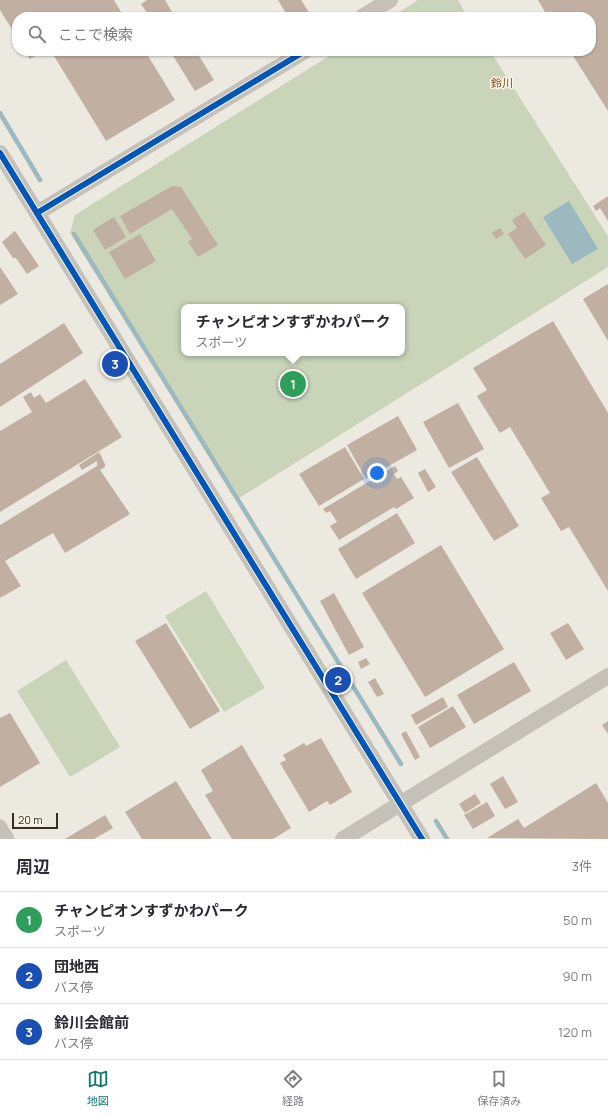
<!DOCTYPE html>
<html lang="ja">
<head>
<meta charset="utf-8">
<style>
	:root { --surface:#fff; --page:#f2f2f3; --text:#2b2b33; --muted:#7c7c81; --line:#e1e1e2; --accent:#0f766e }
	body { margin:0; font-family:Manrope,"Noto Sans JP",sans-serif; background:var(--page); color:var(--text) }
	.scale { position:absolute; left:12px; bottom:10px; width:46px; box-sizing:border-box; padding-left:4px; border:2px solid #362e27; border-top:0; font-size:11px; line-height:14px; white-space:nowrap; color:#362e27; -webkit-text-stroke:3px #faf4e6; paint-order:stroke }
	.you { position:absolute; left:377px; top:473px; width:14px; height:14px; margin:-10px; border:3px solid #fff; border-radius:50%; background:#1a73e8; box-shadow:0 0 0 6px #1a73e833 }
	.badge { display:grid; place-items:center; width:26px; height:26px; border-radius:50%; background:var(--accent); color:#fff; font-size:13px; font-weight:700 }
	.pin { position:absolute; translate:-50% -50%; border:2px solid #fff; box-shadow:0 1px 4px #0006 }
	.popup { position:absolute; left:181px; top:304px; width:224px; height:52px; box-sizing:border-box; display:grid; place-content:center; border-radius:8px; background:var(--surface); filter:drop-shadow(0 1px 3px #0005); font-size:13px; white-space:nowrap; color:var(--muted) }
	.popup b { font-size:15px; color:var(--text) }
	.popup::after { content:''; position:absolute; left:50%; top:100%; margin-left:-8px; border:8px solid transparent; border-top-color:var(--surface) }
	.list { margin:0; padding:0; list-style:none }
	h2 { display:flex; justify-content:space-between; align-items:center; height:52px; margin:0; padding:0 16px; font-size:17px }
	h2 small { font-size:13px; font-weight:400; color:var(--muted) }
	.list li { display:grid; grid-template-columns:26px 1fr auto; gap:12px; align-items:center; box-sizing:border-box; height:56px; padding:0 16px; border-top:1px solid var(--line) }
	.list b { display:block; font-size:15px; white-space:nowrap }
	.list p { margin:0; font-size:13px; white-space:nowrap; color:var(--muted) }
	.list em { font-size:13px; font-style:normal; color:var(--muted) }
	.icon { flex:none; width:22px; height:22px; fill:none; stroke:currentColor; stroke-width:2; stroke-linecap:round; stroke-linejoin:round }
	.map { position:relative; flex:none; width:608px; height:839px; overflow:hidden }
	.search { position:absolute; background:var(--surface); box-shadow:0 1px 3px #0004; left:12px; right:12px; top:12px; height:44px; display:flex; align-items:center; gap:10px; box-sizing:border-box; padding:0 14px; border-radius:16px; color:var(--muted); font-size:15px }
	.sheet { height:220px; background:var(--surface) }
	nav { display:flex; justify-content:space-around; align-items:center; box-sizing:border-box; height:56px; border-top:1px solid var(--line); background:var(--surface); font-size:11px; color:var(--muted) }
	nav a { display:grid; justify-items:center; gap:2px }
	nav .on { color:var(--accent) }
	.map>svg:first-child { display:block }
	.green { fill:#c9d4b9; fill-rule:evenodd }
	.water { fill:#9bb9be }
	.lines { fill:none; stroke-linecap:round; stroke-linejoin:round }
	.stream { stroke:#9bb9be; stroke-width:4.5 }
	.building { fill:#c1b0a1 }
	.minor { stroke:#c6c1b8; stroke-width:13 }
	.tertiary { stroke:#c6c1b8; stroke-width:16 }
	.cycleway-casing { stroke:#faf4e6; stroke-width:8 }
	.cycleway { stroke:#0057b8; stroke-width:6 }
	.labels { text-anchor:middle; stroke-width:3; stroke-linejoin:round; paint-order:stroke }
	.neighbourhood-label { font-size:11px; fill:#874a1e; stroke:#faf4e6 }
</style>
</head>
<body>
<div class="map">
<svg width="608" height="839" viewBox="0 0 608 839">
	<rect width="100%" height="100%" fill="#ece9e0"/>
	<path class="green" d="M418,0H458L468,17H391Z
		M337,51H490L608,236V267L236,500L70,233L75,215ZM184,307H402V353H184Z
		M206,591L265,688L224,712L165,616Z
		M66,660L120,747L70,777L17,691Z"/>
	<path class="water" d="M569,201L598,249L572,264L543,217Z"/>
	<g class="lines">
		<path class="stream" d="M0,113L40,180
			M74,234L401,764
			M436,821L447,839"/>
	</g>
	<path class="building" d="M0,0H114L124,17H17V37L0,10Z
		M147,0H165L175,17H150L141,4Z
		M278,0H301L312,17H288Z
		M538,0H608V111L570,51H591V17H548Z
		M25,51H43L30,59Z
		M51,51H145L175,100L106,141Z
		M170,51H196L214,80L195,91Z
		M172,186L181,187L218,245L198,257L188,242L192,239L172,209L130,234L120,216Z
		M608,196V221L600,208L596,211L593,206Z
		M524,212L546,245L525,259L508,234L517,228L512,220Z
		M114,217L126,237L105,250L93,230Z
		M500,228L504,234L496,239L492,233Z
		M15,231L39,266L27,274L16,258H13L2,242Z
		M140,234L156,261L125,279L109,252Z
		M0,267L18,294L0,305Z
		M608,284V341L583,299Z
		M553,321L608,413V591L569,527L561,531L541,498L550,493L510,427L500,433L477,396L487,390L473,368Z
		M64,323L83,353L0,407V364Z
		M85,379L122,437L0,512V431L32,412L23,397L31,392L34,398L40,394L46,403Z
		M458,403L484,449L449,468L423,422Z
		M398,416L417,450L366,479L347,445Z
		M345,447L364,479L319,506L299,474Z
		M99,452L105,464V467L100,470L130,514L65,553L53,533L5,561L21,586L0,598V525L97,466V461L82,470L79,465Z
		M477,457L519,526L494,541L451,472Z
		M395,466L398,471L394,474L397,479L401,477L414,498L396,509L394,507L339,540L330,526L337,522L330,511L326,513L323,509Z
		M425,469L436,487L428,492L418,473Z
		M397,513L415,543L356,579L338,549Z
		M441,545L504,649L425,697L362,593Z
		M334,593L364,647L349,655L320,601Z
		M166,623L220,711L190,729L135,641Z
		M568,623L584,649L566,660L550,633Z
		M366,658L370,664L361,669L358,662Z
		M514,662L531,691L474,724L457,695Z
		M375,678L384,694L377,697L368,682Z
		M443,697L448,707L416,725L411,715Z
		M453,706L466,727L430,748L418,727Z
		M10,713L40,763L0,787V718Z
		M608,721V734L602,725Z
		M406,731L420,757L415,760L401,734Z
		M321,738L352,792L330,805L327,801L309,812L280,763L286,760L283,755L304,743L306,746Z
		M242,745L291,828L273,839H232L205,795L213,791L201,770Z
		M503,776L518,802L505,809L490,784Z
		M176,781L212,839H142L125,812Z
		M596,783L608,803V839L487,838L518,819L524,828Z
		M475,794L481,803L465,813L459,804Z
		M487,802L495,816L473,829L464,815Z
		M105,815L113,828L94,839H65Z"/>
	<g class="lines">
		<path class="minor" d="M0,826L8,839"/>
		<path class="tertiary" d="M362,17L390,0
			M0,153L422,839
			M37,213L305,51
			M343,839L608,676"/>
		<defs>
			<path id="cycleway" d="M0,153L422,839
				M37,213L305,51"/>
		</defs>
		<use href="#cycleway" class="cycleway-casing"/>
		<use href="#cycleway" class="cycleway"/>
	</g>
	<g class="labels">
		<g class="neighbourhood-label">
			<text x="502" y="87">鈴川</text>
		</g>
	</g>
</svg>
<div class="scale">20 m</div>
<div class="you"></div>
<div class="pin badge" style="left:293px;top:384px;background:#2e9e5b">1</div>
<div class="popup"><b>チャンピオンすずかわパーク</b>スポーツ</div>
<div class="pin badge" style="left:338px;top:680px;background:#1a4fb4">2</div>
<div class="pin badge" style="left:115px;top:364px;background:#1a4fb4">3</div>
<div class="search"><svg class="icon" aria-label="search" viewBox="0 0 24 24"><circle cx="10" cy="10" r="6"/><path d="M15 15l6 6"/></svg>ここで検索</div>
</div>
<section class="sheet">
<h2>周辺<small>3件</small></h2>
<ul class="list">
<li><span class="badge" style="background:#2e9e5b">1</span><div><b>チャンピオンすずかわパーク</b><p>スポーツ</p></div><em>50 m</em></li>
<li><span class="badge" style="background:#1a4fb4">2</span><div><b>団地西</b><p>バス停</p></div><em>90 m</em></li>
<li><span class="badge" style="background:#1a4fb4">3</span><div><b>鈴川会館前</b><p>バス停</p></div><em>120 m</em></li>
</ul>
</section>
<nav>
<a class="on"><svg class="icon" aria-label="map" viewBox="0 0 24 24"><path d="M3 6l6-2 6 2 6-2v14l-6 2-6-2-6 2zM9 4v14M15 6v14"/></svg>地図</a>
<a><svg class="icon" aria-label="directions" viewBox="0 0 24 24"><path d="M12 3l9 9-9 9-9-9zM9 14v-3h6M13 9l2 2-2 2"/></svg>経路</a>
<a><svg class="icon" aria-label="saved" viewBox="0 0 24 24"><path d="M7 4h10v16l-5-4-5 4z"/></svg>保存済み</a>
</nav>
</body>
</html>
